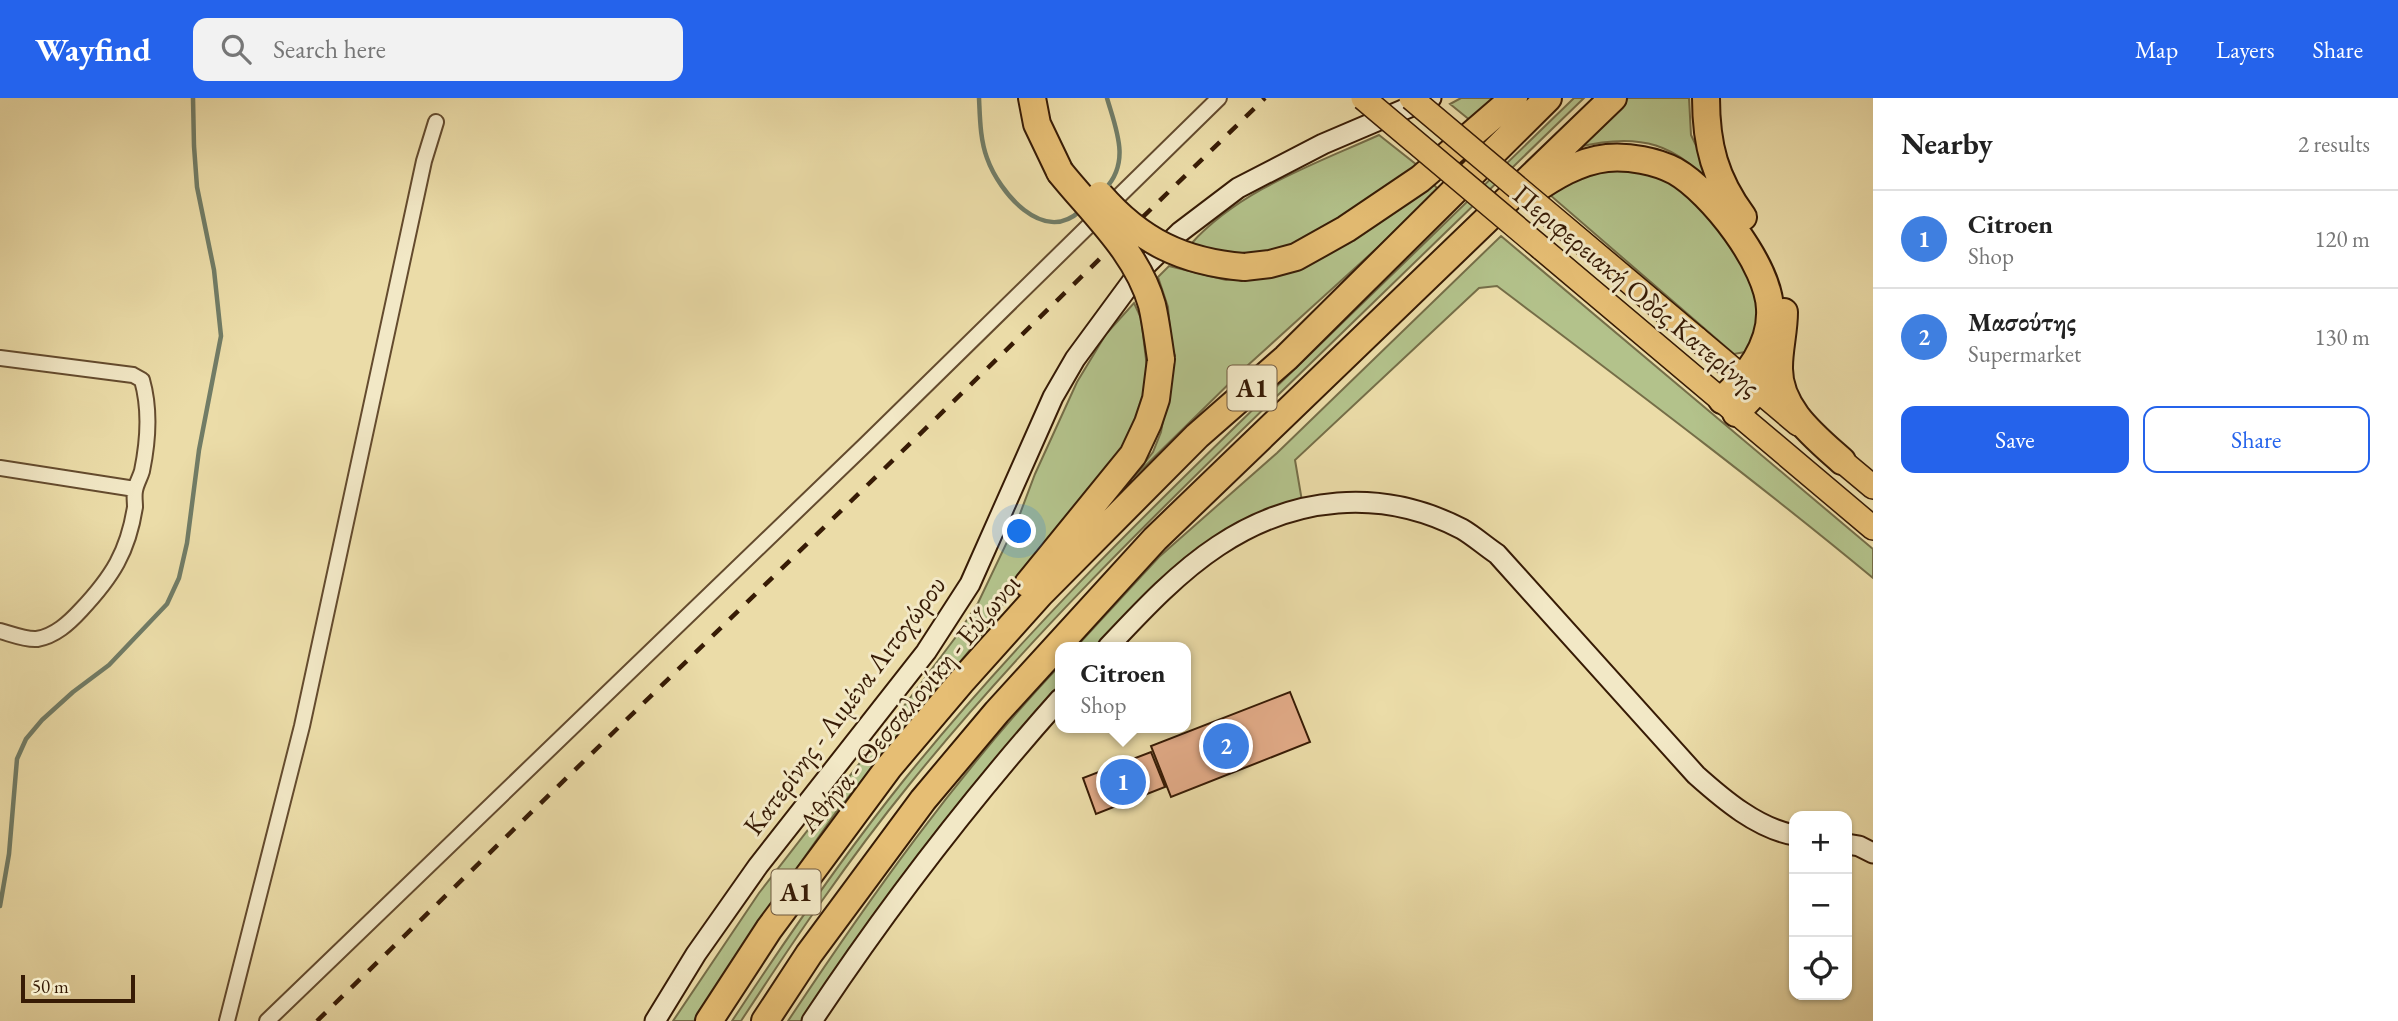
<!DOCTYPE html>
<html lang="en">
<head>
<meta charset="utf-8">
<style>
	:root { --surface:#fff; --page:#f2f2f2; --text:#222; --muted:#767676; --line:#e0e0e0; --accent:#2563eb }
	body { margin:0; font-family:"EB Garamond",serif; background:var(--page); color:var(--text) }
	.controls { position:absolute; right:21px; bottom:21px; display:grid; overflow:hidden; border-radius:14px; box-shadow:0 2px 5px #0004 }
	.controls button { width:63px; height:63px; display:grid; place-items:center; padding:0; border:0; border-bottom:2px solid var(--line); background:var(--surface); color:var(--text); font:35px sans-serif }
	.scale { position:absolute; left:21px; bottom:18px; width:114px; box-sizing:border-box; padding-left:7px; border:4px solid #371b05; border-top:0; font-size:19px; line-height:24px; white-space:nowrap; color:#371b05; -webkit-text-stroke:5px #f2e8c6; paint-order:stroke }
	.you { position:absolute; left:1020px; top:434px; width:24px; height:24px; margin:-18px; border:5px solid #fff; border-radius:50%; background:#1a73e8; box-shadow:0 0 0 10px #1a73e833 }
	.badge { display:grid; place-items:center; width:46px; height:46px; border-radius:50%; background:var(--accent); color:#fff; font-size:23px; font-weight:700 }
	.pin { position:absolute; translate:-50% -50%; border:4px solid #fff; box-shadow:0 2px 7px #0006 }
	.popup { position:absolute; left:1055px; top:544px; width:136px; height:91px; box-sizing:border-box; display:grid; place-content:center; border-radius:14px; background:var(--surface); filter:drop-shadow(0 2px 5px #0005); font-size:23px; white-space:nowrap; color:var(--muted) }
	.popup b { font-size:26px; color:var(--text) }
	.popup::after { content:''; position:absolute; left:50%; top:100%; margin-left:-14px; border:14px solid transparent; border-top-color:var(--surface) }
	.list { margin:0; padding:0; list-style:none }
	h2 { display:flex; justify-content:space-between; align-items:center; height:91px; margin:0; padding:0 28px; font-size:30px }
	h2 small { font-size:23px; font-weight:400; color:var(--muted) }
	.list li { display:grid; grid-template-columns:46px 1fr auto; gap:21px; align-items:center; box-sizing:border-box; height:98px; padding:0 28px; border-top:2px solid var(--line) }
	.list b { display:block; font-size:26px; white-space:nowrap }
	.list p { margin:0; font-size:23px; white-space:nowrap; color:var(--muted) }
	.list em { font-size:23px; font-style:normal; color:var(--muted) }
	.actions { display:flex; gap:14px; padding:21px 28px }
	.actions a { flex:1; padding:16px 0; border:2px solid var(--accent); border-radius:14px; text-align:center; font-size:24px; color:var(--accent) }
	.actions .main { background:var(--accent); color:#fff }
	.icon { flex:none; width:38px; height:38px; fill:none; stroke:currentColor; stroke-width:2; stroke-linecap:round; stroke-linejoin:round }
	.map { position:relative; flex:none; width:1873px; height:923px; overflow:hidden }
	header { display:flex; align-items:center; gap:42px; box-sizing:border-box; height:98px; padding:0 35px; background:var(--accent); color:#fff }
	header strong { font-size:33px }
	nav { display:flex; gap:38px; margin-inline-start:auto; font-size:24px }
	.search { width:490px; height:63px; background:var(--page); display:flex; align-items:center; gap:18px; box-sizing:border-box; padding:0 24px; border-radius:14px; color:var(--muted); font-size:26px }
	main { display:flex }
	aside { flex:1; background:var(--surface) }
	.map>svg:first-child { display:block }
	.green { fill:#b3c28b; stroke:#756e48; stroke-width:2 }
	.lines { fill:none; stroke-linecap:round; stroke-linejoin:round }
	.stream { stroke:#717c66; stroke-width:4.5 }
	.building { fill:#e2ab88; stroke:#371b05; stroke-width:2 }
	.street-casing { stroke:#644b2e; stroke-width:18 }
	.secondary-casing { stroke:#371b05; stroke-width:23 }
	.primary-casing { stroke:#371b05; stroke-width:26 }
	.highway-casing { stroke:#371b05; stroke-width:30 }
	.street { stroke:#f2e8c6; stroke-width:14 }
	.secondary { stroke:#f2e8c6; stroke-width:19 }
	.primary { stroke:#e6be74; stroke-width:23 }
	.highway { stroke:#e6be74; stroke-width:26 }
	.rail { stroke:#371b05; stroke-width:4.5; stroke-dasharray:12 12; stroke-linecap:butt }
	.primary-bridge-casing { stroke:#371b05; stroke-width:26; stroke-linecap:butt }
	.highway-bridge-casing { stroke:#371b05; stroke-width:30; stroke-linecap:butt }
	.primary-bridge { stroke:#e6be74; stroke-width:23 }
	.highway-bridge { stroke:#e6be74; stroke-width:26 }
	.labels { text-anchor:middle; stroke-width:6; stroke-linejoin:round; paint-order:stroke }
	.shield { fill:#f2e8c6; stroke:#6f583f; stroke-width:2 }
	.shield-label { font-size:26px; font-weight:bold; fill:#371b05 }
	.street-label { font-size:28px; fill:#371b05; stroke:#f2e8c6 }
</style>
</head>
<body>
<header>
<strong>Wayfind</strong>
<div class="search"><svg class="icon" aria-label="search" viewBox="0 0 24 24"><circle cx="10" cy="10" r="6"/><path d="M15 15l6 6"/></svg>Search here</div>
<nav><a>Map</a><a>Layers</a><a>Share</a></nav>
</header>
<main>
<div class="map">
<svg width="1873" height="923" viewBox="0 0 1873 923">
	<rect width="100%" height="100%" fill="#ebdca8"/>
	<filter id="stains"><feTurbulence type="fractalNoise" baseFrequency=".00286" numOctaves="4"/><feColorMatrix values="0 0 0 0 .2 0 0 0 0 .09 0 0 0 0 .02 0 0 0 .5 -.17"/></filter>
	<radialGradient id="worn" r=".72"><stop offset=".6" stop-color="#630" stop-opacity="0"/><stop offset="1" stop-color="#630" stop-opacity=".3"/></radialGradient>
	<path class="green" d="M1461,0H1500L1471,23L1450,6Z
		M1574,0H1584C1482,99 1379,199 1277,298C1149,422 1021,548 909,687C848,762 794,842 741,923H732C786,841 842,759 904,682C1016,543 1143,418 1271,294C1372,196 1473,98 1574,0Z
		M1628,0H1689L1691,37L1718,94C1677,45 1640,34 1578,49Z
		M1379,37L1422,71L1330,132L1259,159L1219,154L1191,146C1239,92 1315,66 1379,37Z
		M1627,68L1674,80L1730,139L1762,203L1753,248L1745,254L1734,256L1550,97L1598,70Z
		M1433,86L1440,93L1247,268L1133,380L1153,354L1161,334L1173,266L1168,209L1158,179L1169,168L1226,182L1264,177L1301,168L1349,145Z
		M1501,138L1873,451V480C1751,379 1624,284 1497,188L1479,190L1295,362L1302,403L1271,412L1099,549H1076L1159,459L1277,355Z
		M1134,205L1141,220L1148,278L1142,317L1121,360L1030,468L975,546L836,714L751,836L694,923H673L759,795L907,604L955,540L978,505L1018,421L1035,376L1077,284L1106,236Z
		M1060,567V590L1008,650L821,895L802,923H788C871,798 957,677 1060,567Z"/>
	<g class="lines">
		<path class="stream" d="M979,0C980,20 980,41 987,60C999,94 1043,147 1080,113
			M1105,91C1131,64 1116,31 1107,0
			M0,808L9,756L17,661L26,641L42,622L73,594L109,567L167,506L179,480L187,445L199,352L221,238L214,172L197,89L194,48L193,0"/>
	</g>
	<path class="building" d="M1290,594L1310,644L1171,699L1151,648Z
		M1151,654L1165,689L1096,716L1083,680Z"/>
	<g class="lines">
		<defs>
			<path id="street" d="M0,260L133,277L142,282C150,310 148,344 142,373C140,380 136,386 135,393C134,398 135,404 135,409C128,454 112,479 81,512C69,525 55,538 37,541C26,542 11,536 0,533
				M0,370L135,391
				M227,923L302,628L424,63L436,24
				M267,923L865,347L1219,0"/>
			<path id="secondary" d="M1108,549C1141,514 1177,475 1218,448C1293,398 1381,389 1462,431C1474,438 1485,448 1497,456L1696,677C1724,702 1757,730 1794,737
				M1847,746L1859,748L1873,755
				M655,923L696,856L758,768L926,554L970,486L1053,299L1075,261L1139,174L1180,134L1238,90L1323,46L1431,0
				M812,923C887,810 970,702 1060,601"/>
			<path id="primary" d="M1541,150L1873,430
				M1696,240L1798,326
				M1830,353L1873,389"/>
			<path id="highway" d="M1032,0L1037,26L1060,74
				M1706,0C1706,47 1715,81 1743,119
				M1530,95C1553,79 1579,63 1607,60C1629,58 1656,63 1675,73C1712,94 1769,168 1770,211C1772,248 1747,278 1722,302
				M1244,169L1270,166L1296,159L1346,131L1420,81L1514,0
				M1784,214C1784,233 1779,251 1779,269C1778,310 1814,338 1842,363
				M1736,315L1767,282L1779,258
				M1028,486L1133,357L1148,325L1156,301L1161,261
				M709,923L769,831L889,669L961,584L1040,496L1197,338L1286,260L1548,0
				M765,923L809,856L923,702L997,614L1155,441L1613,0"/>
		</defs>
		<use href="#street" class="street-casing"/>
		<use href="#secondary" class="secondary-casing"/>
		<use href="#primary" class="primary-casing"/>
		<use href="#highway" class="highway-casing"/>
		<use href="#street" class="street"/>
		<use href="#secondary" class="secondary"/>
		<use href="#primary" class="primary"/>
		<use href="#highway" class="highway"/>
		<path class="rail" d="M317,923L1265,0"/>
		<defs>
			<path id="primary-bridge" d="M1363,0L1541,150
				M1411,0L1696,240"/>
			<path id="highway-bridge" d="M1060,74C1093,115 1137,154 1152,207C1156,224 1158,242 1161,261
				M1100,97C1140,143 1183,164 1244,169"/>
		</defs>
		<use href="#primary-bridge" class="primary-bridge-casing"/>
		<use href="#highway-bridge" class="highway-bridge-casing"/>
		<use href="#primary-bridge" class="primary-bridge"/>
		<use href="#highway-bridge" class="highway-bridge"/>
	</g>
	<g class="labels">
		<g class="shield">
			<rect x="1227.5" y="267.5" width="49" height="45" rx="5"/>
			<rect x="771.5" y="771.5" width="49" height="45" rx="5"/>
		</g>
		<g class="shield-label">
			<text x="1252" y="299">Α1</text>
			<text x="796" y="803">Α1</text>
		</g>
		<g class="street-label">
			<text transform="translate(1637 192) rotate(40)" y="10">Περιφερειακή Οδός Κατερίνης</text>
			<text transform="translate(909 605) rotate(-50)" y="10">Αθήνα - Θεσσαλονίκη - Εύζωνοι</text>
			<text transform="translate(844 607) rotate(-53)" y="10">Κατερίνης - Λιμένα Λιτοχώρου</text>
		</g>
	</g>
	<rect width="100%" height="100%" filter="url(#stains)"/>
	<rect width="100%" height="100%" fill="url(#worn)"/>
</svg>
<div class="controls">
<button>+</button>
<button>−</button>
<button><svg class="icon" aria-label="locate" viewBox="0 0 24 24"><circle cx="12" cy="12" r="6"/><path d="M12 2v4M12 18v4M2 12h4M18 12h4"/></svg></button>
</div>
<div class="scale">50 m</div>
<div class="you"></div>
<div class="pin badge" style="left:1123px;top:684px;background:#3f7fe0">1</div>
<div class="popup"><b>Citroen</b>Shop</div>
<div class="pin badge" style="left:1226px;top:648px;background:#3f7fe0">2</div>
</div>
<aside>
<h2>Nearby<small>2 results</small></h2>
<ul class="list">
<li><span class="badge" style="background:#3f7fe0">1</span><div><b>Citroen</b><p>Shop</p></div><em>120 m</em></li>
<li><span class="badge" style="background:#3f7fe0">2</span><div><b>Μασούτης</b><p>Supermarket</p></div><em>130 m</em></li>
</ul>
<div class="actions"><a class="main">Save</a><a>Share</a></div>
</aside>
</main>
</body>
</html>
